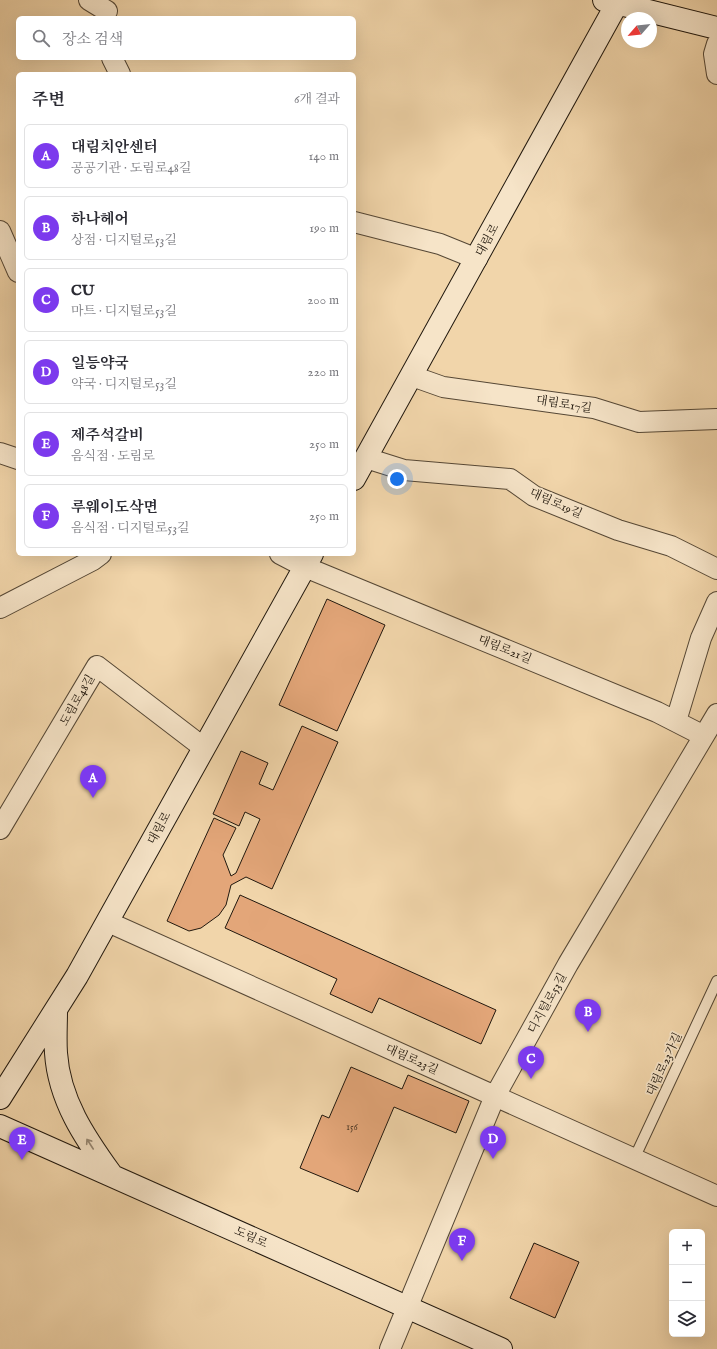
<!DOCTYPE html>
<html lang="ko">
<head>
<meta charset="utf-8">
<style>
	:root { --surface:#fff; --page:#f2f2f3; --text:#2b2b33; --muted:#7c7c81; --line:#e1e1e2; --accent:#7c3aed }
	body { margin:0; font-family:"IM FELL English","Noto Serif KR",serif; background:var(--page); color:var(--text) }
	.controls { position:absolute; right:12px; bottom:12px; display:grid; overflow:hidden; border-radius:6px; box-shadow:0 4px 16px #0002 }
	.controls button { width:36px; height:36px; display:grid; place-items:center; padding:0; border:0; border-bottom:1px solid var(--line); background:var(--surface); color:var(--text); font:20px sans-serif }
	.compass { position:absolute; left:621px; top:12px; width:36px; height:36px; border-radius:50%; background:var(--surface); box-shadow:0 4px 16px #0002; rotate:242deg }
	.you { position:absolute; left:397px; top:479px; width:14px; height:14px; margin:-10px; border:3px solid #fff; border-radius:50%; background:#1a73e8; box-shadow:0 0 0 6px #1a73e833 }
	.badge { display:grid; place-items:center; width:26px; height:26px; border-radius:50%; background:var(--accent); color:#fff; font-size:13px; font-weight:700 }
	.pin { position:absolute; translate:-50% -33px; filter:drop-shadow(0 1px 2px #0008) }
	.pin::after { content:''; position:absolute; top:21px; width:14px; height:12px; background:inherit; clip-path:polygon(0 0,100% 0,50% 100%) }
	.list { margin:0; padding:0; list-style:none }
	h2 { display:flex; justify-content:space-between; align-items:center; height:52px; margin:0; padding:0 16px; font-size:17px }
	h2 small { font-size:13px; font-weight:400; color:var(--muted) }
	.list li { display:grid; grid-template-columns:26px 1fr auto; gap:12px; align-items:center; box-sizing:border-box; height:64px; margin:0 8px 8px; padding:0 8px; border:1px solid var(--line); border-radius:6px }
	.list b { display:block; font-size:15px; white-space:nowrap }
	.list p { margin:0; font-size:13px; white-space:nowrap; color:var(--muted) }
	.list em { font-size:13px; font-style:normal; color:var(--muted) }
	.icon { flex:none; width:22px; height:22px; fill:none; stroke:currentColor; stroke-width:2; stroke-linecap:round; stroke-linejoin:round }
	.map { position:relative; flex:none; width:717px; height:1349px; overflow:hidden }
	.search { position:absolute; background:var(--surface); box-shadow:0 4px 16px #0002; left:16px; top:16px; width:340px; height:44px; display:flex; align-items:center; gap:10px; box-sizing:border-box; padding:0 14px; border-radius:6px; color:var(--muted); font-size:15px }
	.panel { position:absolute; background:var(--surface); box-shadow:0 4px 16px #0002; left:16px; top:72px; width:340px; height:484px; border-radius:6px }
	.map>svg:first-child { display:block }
	.building { fill:#e3a679; stroke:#21180e }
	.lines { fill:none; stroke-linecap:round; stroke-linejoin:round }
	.lane-casing { stroke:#554735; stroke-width:12 }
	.street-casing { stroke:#554735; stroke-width:22 }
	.secondary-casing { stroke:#21180e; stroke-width:24 }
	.lane { stroke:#f6e4c8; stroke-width:10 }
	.street { stroke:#f6e4c8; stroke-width:20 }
	.secondary { stroke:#f6e4c8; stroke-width:22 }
	.oneway { stroke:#968874 }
	.labels { text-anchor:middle; stroke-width:3.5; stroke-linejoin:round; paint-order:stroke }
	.number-label { font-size:10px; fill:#523c29 }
	.street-label { font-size:12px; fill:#21180e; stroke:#f6e4c8 }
</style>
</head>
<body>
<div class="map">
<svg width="717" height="1349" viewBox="0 0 717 1349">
	<rect width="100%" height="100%" fill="#f1d5aa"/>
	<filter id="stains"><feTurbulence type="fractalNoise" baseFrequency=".005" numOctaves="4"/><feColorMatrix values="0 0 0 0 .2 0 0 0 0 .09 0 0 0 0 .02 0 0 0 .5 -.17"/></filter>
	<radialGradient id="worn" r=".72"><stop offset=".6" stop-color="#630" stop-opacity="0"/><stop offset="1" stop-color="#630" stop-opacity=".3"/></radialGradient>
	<path class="building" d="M327,599L385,625L337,731L279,705Z
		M302,726L338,742L272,889L246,877L231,885L226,905L219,915L201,928L189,931L167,921L214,818L236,828L223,855L231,876L236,873L260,819L245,812L239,826L213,814L241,751L268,763L259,784L273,790Z
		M240,895L496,1010L481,1044L379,998L372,1013L330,994L337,979L225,928Z
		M351,1067L402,1089L408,1075L469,1101L456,1133L394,1107L358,1192L300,1168L322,1115L329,1118Z
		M534,1243L579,1262L555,1318L510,1298Z"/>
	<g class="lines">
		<defs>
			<path id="lane" d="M634,1159L717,981"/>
			<path id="street" d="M89,0L107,11
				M717,44L714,54L717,74
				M112,58L120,74
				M354,222L440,244L477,259
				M0,231L18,272
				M412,376L443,387L594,408L639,422L717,419
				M0,453L18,459
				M366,458L404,470L510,479L534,496L618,530L671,546L717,569
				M280,554L305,567L657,712L704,736
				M0,608L93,560L101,554
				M676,721L701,638L717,602
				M0,829L97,666L204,748
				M108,922L717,1196
				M390,1349L495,1096L568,964L717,714"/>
			<path id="secondary" d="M604,0L717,28
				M354,479L619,0
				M56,1011C56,1025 55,1039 56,1053C59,1100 85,1138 111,1174
				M0,1098L77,976L312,554
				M0,1126L501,1349"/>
		</defs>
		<use href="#lane" class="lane-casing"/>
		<use href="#street" class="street-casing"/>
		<use href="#secondary" class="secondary-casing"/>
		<use href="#lane" class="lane"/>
		<use href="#street" class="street"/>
		<use href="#secondary" class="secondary"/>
	</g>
	<defs><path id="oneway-shaft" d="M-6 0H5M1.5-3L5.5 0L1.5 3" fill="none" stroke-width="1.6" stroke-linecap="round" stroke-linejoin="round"/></defs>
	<use class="oneway" href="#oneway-shaft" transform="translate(90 1144) rotate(-123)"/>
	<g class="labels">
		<g class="number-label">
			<text x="352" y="1130">156</text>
		</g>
		<g class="street-label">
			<text transform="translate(487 240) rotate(-61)" y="4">대림로</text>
			<text transform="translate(564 404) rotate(9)" y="4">대림로17길</text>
			<text transform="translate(556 503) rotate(24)" y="4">대림로19길</text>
			<text transform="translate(505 649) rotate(22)" y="4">대림로21길</text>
			<text transform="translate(77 700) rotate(-60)" y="4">도림로48길</text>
			<text transform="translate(159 828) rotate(-61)" y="4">대림로</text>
			<text transform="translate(547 1003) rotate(-61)" y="4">디지털로53길</text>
			<text transform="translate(412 1059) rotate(24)" y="4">대림로23길</text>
			<text transform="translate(664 1064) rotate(-65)" y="4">대림로23가길</text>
			<text transform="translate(251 1237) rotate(24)" y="4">도림로</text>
		</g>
	</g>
	<rect width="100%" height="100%" filter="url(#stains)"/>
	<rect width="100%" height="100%" fill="url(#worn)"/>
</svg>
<div class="controls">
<button>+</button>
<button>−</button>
<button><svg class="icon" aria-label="layers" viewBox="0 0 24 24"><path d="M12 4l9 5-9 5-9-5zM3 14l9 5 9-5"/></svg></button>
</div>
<svg class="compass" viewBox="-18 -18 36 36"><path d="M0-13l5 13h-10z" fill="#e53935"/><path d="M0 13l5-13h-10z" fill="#7c7c81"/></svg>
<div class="you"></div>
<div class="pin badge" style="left:93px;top:798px">A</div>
<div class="pin badge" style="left:588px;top:1032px">B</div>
<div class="pin badge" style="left:531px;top:1079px">C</div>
<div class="pin badge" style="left:493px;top:1159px">D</div>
<div class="pin badge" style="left:22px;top:1160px">E</div>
<div class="pin badge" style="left:462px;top:1261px">F</div>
<div class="search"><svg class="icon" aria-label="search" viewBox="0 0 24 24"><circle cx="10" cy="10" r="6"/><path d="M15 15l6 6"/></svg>장소 검색</div>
<section class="panel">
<h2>주변<small>6개 결과</small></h2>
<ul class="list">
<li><span class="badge">A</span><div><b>대림치안센터</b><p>공공기관 · 도림로48길</p></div><em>140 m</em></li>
<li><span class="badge">B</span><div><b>하나헤어</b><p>상점 · 디지털로53길</p></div><em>190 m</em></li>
<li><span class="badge">C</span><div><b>CU</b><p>마트 · 디지털로53길</p></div><em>200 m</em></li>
<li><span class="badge">D</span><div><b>일등약국</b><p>약국 · 디지털로53길</p></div><em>220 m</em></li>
<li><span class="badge">E</span><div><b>제주석갈비</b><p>음식점 · 도림로</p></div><em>250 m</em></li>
<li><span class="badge">F</span><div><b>루웨이도삭면</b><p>음식점 · 디지털로53길</p></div><em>250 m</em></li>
</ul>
</section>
</div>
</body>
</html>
